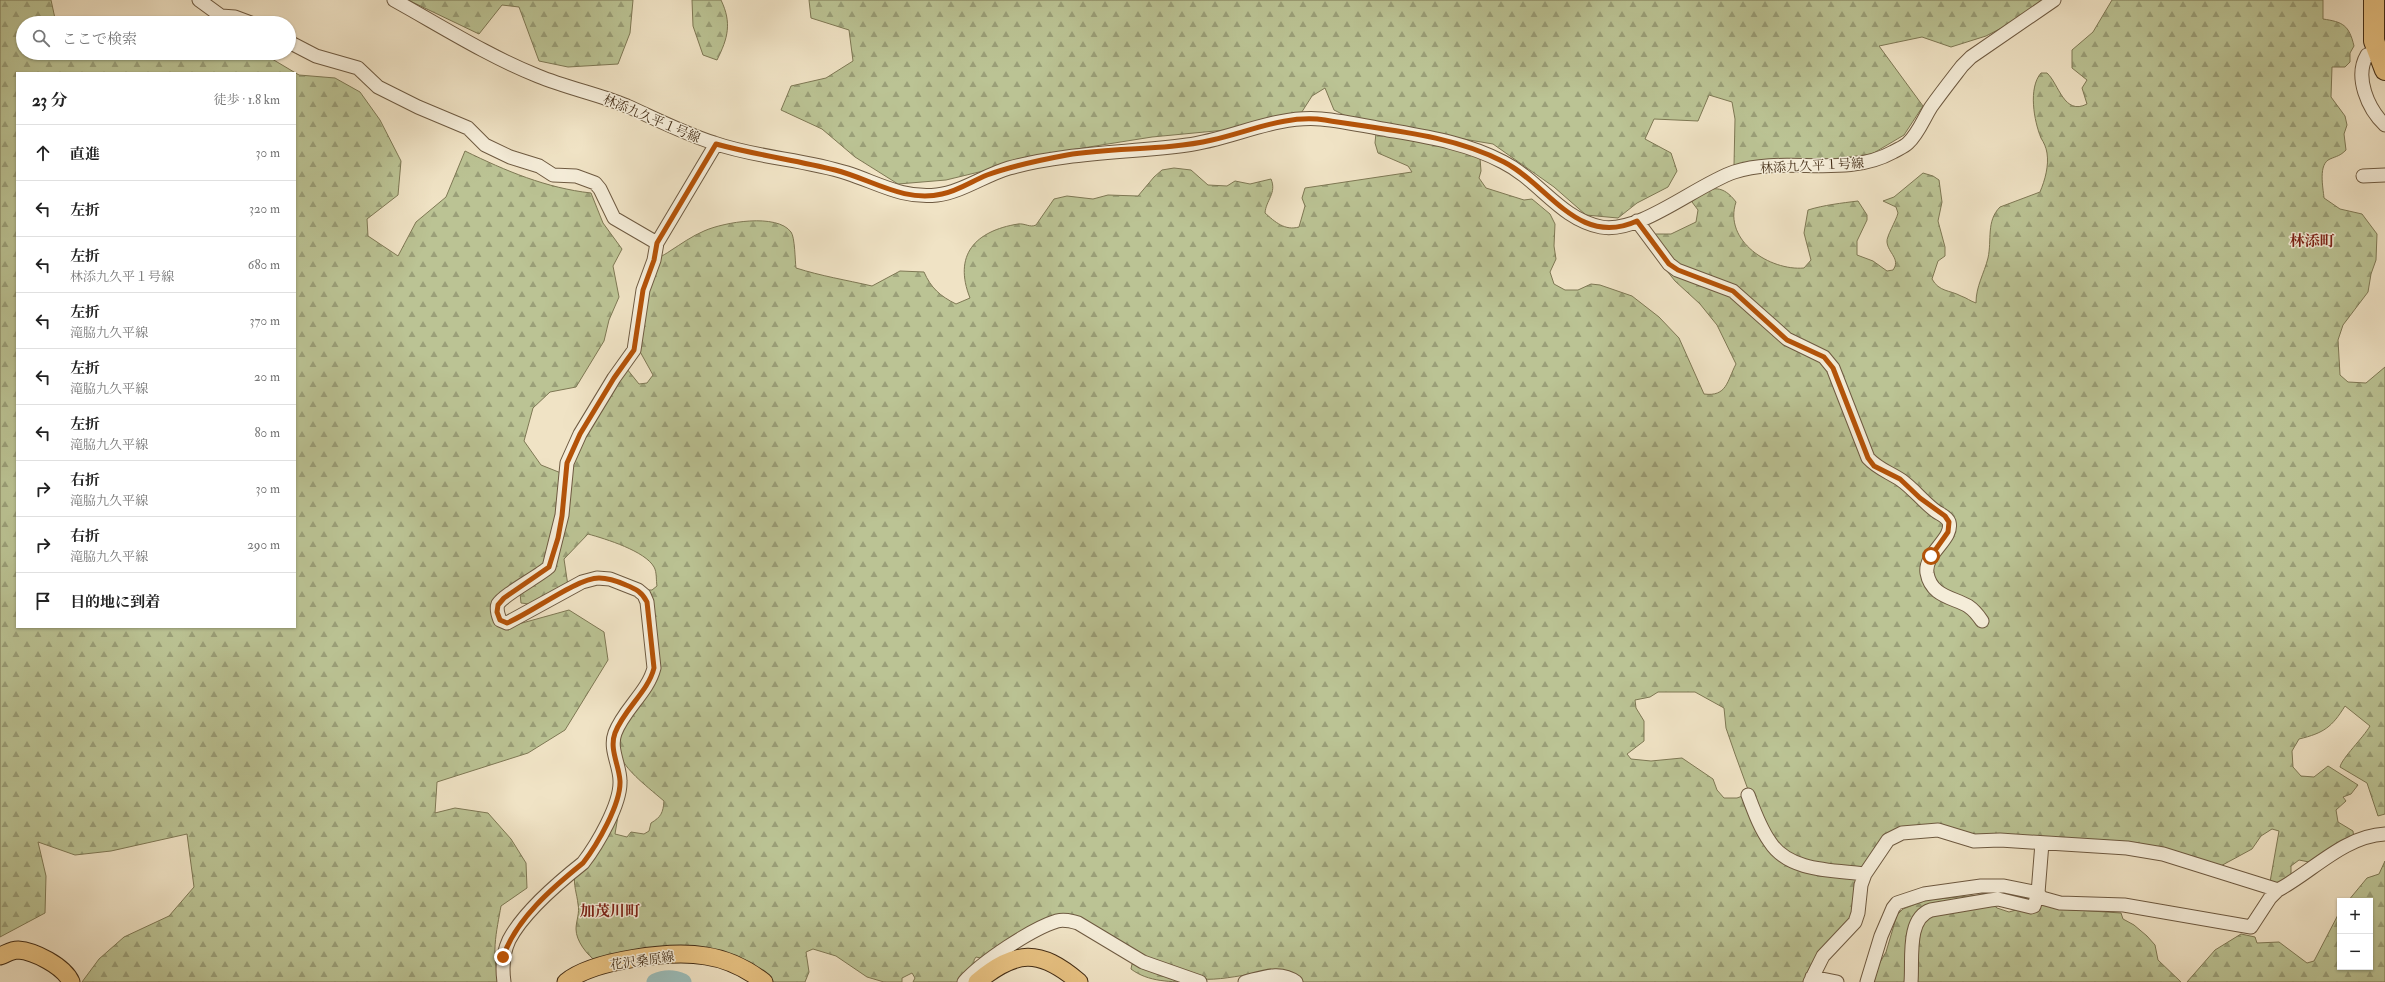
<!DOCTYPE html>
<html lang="ja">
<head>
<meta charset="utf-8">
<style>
	:root { --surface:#fff; --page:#f2f2f2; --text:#222; --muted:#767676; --line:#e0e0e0 }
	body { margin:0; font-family:"IM FELL Double Pica","Noto Serif JP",serif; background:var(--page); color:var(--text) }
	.controls { position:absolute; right:12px; bottom:12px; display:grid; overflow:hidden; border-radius:0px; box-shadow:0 1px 3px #0004 }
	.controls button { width:36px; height:36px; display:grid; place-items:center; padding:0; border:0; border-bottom:1px solid var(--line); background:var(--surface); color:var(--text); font:20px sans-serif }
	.stop { position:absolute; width:12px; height:12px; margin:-9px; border:3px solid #b45309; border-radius:50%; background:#fff }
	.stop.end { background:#b45309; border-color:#fff; box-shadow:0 1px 4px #0008 }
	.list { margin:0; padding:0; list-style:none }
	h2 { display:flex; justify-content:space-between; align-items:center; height:52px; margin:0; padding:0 16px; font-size:17px }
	h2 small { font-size:13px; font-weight:400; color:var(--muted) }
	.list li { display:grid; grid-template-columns:26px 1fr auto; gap:12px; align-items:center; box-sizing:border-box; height:56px; padding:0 16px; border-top:1px solid var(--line) }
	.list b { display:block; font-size:15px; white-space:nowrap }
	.list p { margin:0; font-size:13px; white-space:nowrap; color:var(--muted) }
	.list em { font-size:13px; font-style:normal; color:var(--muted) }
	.icon { flex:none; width:22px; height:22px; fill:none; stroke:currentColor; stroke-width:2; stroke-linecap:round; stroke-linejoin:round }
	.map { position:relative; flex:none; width:2385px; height:982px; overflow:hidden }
	.search { position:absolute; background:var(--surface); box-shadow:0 1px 3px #0004; left:16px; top:16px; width:280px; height:44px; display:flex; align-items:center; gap:10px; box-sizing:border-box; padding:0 14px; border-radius:22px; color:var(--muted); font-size:15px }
	.panel { position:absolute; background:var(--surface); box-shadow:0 1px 3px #0004; left:16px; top:72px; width:280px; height:556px; border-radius:0px }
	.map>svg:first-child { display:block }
	.forest { fill:url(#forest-firs); stroke:#7e7854; fill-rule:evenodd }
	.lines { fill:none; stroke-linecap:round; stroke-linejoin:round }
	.river { stroke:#9bbdba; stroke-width:17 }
	.minor-casing { stroke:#6e5a41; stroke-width:15 }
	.major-casing { stroke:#422c15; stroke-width:19 }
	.highway-casing { stroke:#422c15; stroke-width:22 }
	.minor { stroke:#f5edd9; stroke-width:13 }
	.major { stroke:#e8c282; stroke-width:17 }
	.highway { stroke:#e8c282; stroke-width:20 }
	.route { stroke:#b45309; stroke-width:5 }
	.labels { text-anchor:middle; stroke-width:3; stroke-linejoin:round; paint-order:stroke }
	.street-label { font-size:13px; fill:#422c15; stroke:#f5edd9 }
	.quarter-label { font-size:15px; font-weight:bold; fill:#7a1f14; stroke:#f5edd9 }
</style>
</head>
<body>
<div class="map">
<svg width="2385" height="982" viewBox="0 0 2385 982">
	<defs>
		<pattern id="forest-firs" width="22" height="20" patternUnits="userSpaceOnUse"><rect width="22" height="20" fill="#bbc394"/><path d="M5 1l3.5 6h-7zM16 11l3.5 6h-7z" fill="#9a9f78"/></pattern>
	</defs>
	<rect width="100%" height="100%" fill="#f0e3c5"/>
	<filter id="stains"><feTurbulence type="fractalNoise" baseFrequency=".005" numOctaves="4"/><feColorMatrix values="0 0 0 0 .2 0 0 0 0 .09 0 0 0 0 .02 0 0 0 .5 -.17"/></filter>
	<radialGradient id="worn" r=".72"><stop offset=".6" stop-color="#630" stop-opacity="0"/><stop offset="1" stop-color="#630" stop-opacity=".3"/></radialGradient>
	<path class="forest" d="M0,0H51L56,23H23V53H262L299,75L335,78L360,92L380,120L401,161L398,195L367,219L368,236L398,256L416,222L446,197L465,151C506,171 546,188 591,193L603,223L622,249L613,266L619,297L609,320L604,341L576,387L550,392L533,408L524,441L541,465L561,473L559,502L546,562L492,609L515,625L569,610L604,632L608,660L565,730L528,753L437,782L435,813L455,808L488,813L511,839L526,863L527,888L501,906C497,929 489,961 502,982H82L99,959L124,937L169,916L194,887L187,834L111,851L75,855L38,842L46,876L45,913L0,937ZM17,73H295V627H17Z
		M408,0H633L630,33L618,64L568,67L539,61L519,7L502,5L479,34Z
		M692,0H721C732,23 728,38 717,60L703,55L693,26Z
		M809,0H2044L2023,17L1986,36L1951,47L1922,37L1879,46L1923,106L1904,135L1872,154L1832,159L1734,165L1735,119L1732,102L1709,95L1698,121L1654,119L1645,139L1671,153L1677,171L1668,187L1637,203L1618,218L1586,215L1554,187L1493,144L1356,121L1334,110L1325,88L1312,96L1298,118L1236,129L1152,137L1070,150L946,180L898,184L855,157L822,129L781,110L791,86L826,78L853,61L849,30L811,18Z
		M2112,0H2323V19C2343,22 2349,25 2354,46L2350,53V62L2345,67H2332L2331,97L2345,116L2347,125L2344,134L2346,150C2340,156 2337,156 2330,159C2318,164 2323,187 2324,198L2340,209L2362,214L2377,234L2376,260L2371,274L2368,292L2343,325L2338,340L2340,375L2348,382L2366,383L2385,367V814L2378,816L2367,783L2340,767C2342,758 2363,738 2370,726L2345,706C2332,727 2324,733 2299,739L2292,751L2293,767L2301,776L2314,777L2328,766L2358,785L2351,794L2343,797L2346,801L2336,810L2338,822L2353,831L2354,839L2314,863L2299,860L2291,866V879L2281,885L2270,882L2279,831L2272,829L2261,836L2252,849L2217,868L2144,848L2005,838L1981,839L1934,828L1898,831L1887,839L1868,868L1851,870L1793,860L1773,843L1750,795L1735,754L1726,728L1724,708L1695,692H1658L1650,697L1635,700L1636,708L1644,721V741L1627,754L1631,759L1651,761L1682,758L1713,779L1717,790L1724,798H1737L1745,795C1775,866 1776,864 1851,874L1858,881L1855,916L1845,930L1821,954L1807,982H1300C1278,961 1234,982 1201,979C1182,973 1161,967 1143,959C1112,945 1089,916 1054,919L985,959L976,957L974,960V966L960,982H913L915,978L912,973L902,978V982H884L867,977L836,956L813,949L806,952L809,972L805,982H770L751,968L723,956L708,953L647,952L597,962C587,955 576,941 576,929C576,921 580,913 578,904C577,894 573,885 575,874L593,854L614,815L618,816L615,834L627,837L631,832L644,834L649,831L651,823C661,817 663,813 664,801C620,764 599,750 640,698C646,690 656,680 658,670C659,654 652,619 650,603L647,597V590H652L657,586C656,581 657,572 654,567C645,551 606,539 588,534L564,559L568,586L537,605L521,603L520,593L529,585L547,576L554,564L567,521L568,475L577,446L627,369L639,384L647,383L653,375L638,348C646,321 633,290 651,265C656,258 663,256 670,251C681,244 692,236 704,231C724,222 777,213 791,232C795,237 795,261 796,268C821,276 846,280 872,286L900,271L924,272C931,288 940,296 956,304L970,298C953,255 975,231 1018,224C1025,223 1030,228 1036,225L1054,199L1067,196L1093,199L1108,195L1138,196L1154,177L1162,170L1174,168L1191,170L1208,185L1227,186L1235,181L1250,184L1271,179C1277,193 1266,200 1265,213C1275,222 1285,231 1299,227L1305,206L1302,198L1305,188L1412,172L1408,166L1378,153L1375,143L1376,133C1401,137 1462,142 1480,158L1481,171L1479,178L1486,188L1524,200L1532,199L1550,214L1555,224L1554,246L1556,259L1550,272L1554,284L1565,290H1578L1591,284L1600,285L1632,296L1659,317L1679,338L1704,394C1727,397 1727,381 1736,364L1717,325L1700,304L1675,281L1655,256L1646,240L1656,234H1671L1696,222L1698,210L1692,202L1694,196C1713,186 1723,185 1736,202C1723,241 1770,271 1804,268L1811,260L1804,233L1808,210C1824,205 1842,203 1858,201L1867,215V220L1857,241V255L1873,261L1887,271L1893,270C1901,259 1888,253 1887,242C1886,237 1896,221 1898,213L1896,207L1883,201L1894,197L1923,173L1933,176L1939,180L1942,202L1938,221L1945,247V256L1938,261L1932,279C1939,292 1950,290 1961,296C1967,298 1970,301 1976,303C1976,286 1984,274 1988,258C1992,240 1986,221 2000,207L2040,192C2045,180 2049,166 2047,153C2046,147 2044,143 2041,138C2034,121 2028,88 2041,73H2047C2059,84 2064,116 2087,104L2082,88L2087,80L2072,68V50L2093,32Z
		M2385,861V982H2187L2215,950L2241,934L2255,937L2257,943L2279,942L2307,963L2314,961L2340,911V967H2370V901H2348L2367,878L2379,874Z
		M2001,893L2003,898L1921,912L1909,982H1874L1879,964L1886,952L1897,915L1903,909L1927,900Z
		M1989,901L1997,908L2009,912L2037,904L2061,909L2121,913L2123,919L2134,925L2147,936L2155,945L2158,960L2181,982H1913L1920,920Z
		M1132,964H1141L1193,982C1171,982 1148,982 1131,969Z"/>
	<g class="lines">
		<path class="river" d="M655,982C664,978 674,978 683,982"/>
		<defs>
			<path id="minor" d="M199,0L221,16L235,17L251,23
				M394,0C441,26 488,56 538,76C567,88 598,94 627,106C656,119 683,133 714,143C757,158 803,159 847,173C878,183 903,199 937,195C962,192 985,175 1009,168C1068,152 1127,153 1187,145C1232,139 1275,115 1321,119C1343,121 1366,126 1388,130C1428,137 1467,143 1503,162C1539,180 1560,219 1601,227C1640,234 1696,185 1734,172C1786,155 1844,179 1893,152C1898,149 1904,147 1908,143C1918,134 1924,118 1931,107C1941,93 1952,79 1962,66L1971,57L2054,0
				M289,42L316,56L358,68L378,87L418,107L468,128L485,145L510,157L539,166L553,175L576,176L595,183L600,189L614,218L657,243
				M2376,52L2367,55C2354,77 2368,109 2385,125
				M2363,176L2385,175
				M1637,221L1669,264L1677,270L1733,291L1787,339L1824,357L1833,368L1868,458C1878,469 1889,472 1901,480C1914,489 1924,503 1937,512C1942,515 1947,517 1949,522C1954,539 1924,553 1927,573C1931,596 1952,597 1968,606C1974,610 1978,615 1982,621
				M1748,795C1754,811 1760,828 1770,842C1789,872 1834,870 1865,874
				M1812,977L1837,982
				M504,982C502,968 503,953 509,940C523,913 559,882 583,863C597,845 621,804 620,781C620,765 609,749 615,733C624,709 648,692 654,668L647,602L644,595L638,590L610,579L597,578L582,582L507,623L500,620C498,615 496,609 498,604C503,595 539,576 549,567L562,515L567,463L580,434L614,378L634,350L643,290L654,260L657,243L716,144
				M964,982C982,962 1031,929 1057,921C1064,919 1071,921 1078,923L1143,962L1200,982
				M1245,982C1262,978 1280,970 1296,982
				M1810,982L1823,956L1855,922L1858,913L1861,885L1865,874L1888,840L1902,833L1938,830L1974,841L2000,840L2127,848L2163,854L2278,890C2312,872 2344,836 2385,834
				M1867,982L1881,936L1893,908L1897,903L1924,894L1981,886H2004L2038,893L2042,898L2060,903L2124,905L2251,927L2270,898L2278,890
				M1911,982C1913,961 1906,918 1931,910L1990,900L1998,899L2031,907L2034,906L2038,893L2042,843"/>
			<path id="major" d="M0,956C6,954 11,950 18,950C34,951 64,966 71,982
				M566,982C593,960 671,950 706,956C726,959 747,969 764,982
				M977,982C1016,950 1039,948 1079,982"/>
			<path id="highway" d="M2374,0V41L2385,70"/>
		</defs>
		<use href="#minor" class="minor-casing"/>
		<use href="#major" class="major-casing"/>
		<use href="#highway" class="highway-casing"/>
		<use href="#minor" class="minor"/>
		<use href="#major" class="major"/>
		<use href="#highway" class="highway"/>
	</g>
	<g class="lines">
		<path class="route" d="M503,957C516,919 552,888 583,863C597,845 621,804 620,781C619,765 609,749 615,733C624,709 648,692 654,668L647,602C642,592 636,589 626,585C617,581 609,578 599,578C577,578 531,613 507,623L500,620L497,612L498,605L504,598L549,567L558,538L562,516L567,463L580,434L614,378L634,350L643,290L654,260L657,243L716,144C756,155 795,160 835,170C871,179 904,203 942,194C958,191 972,181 987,175C1012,166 1040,160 1067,155C1115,147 1164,151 1212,140C1249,132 1286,114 1325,120C1385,130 1450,134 1504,162C1549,185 1578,248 1637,221L1669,264L1678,270L1733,291L1787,340L1824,357L1833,368L1868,458L1874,466L1900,479L1920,498L1945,516L1949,522L1948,532L1931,556"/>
	</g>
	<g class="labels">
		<g class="street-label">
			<text transform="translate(652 118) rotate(23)" y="5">林添九久平１号線</text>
			<text transform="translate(1812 165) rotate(-3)" y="5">林添九久平１号線</text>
			<text transform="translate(642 960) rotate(-8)" y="5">花沢桑原線</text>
		</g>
		<g class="quarter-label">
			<text x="2312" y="246">林添町</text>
			<text x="610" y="916">加茂川町</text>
		</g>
	</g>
	<rect width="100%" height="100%" filter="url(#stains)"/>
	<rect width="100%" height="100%" fill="url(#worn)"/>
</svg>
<div class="controls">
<button>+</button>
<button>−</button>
</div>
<div class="stop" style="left:1931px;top:556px"></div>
<div class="stop end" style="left:503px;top:957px"></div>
<div class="search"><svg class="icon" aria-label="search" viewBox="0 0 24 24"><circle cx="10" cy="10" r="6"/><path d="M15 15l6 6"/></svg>ここで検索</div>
<section class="panel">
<h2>23 分<small>徒歩 · 1.8 km</small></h2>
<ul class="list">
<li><svg class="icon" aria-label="ahead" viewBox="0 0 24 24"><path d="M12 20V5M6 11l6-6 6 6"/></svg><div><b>直進</b></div><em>30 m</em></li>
<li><svg class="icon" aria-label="left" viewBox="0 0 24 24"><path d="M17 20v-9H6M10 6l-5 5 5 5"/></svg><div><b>左折</b></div><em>320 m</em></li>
<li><svg class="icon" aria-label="left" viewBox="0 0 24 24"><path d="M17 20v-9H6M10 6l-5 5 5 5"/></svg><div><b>左折</b><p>林添九久平１号線</p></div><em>680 m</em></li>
<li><svg class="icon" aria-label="left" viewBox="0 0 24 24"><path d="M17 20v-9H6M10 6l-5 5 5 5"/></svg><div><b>左折</b><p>滝脇九久平線</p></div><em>370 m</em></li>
<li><svg class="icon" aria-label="left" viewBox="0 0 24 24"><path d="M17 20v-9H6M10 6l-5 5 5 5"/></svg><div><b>左折</b><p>滝脇九久平線</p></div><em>20 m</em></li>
<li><svg class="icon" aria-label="left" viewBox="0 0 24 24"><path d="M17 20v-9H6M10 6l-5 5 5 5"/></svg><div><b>左折</b><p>滝脇九久平線</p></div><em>80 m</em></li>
<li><svg class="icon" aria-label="right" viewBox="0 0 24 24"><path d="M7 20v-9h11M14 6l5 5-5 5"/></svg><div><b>右折</b><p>滝脇九久平線</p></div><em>30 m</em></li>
<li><svg class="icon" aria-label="right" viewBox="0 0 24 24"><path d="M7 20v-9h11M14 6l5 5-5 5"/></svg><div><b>右折</b><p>滝脇九久平線</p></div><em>290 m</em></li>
<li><svg class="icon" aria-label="arrive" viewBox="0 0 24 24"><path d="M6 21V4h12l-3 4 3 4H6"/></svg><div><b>目的地に到着</b></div></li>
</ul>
</section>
</div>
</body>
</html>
